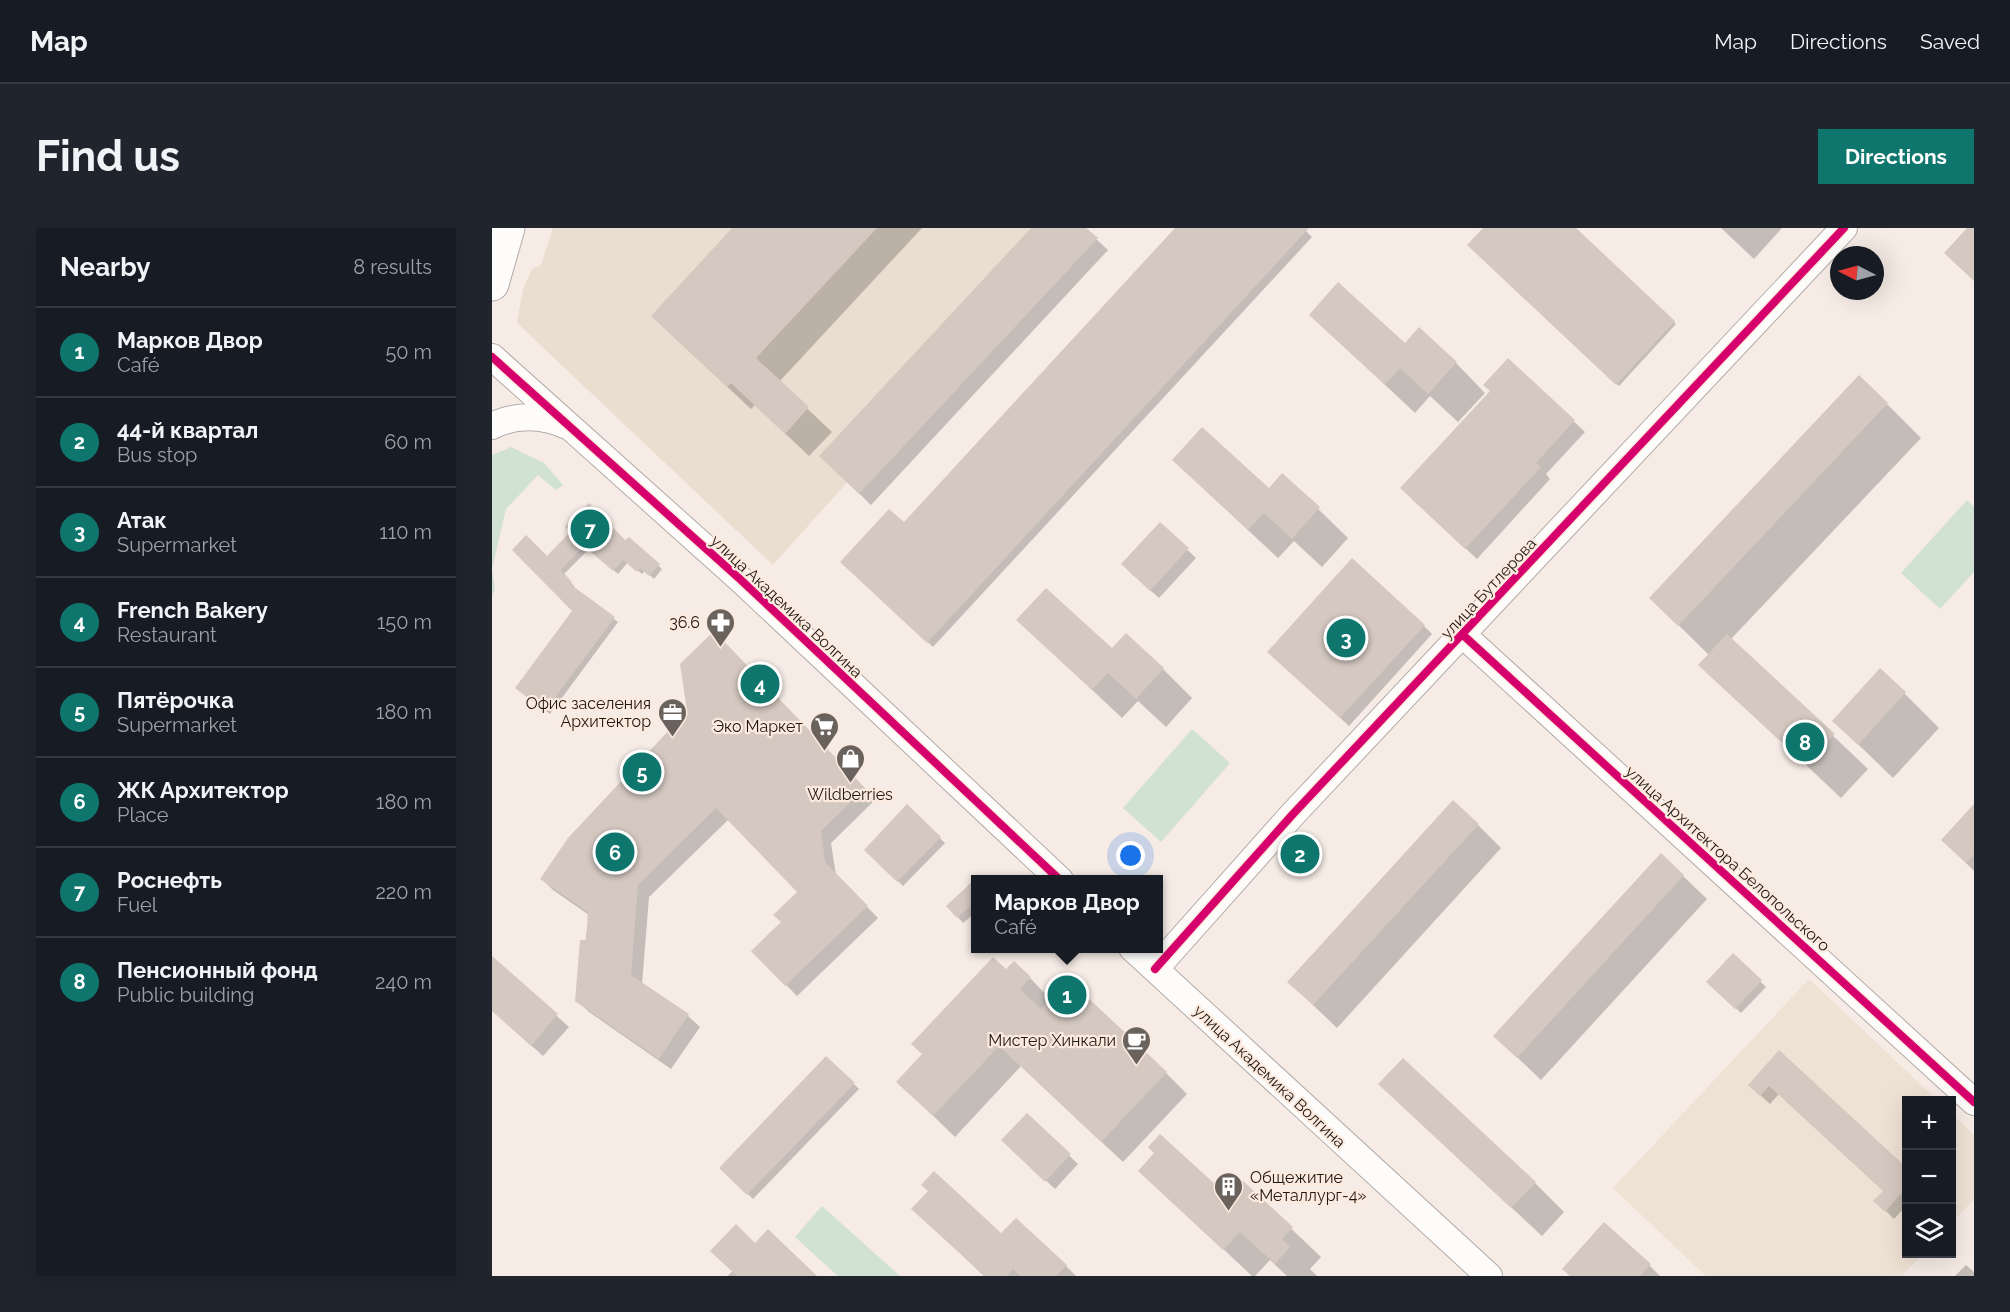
<!DOCTYPE html>
<html lang="en">
<head>
<meta charset="utf-8">
<style>
	:root { --surface:#171b24; --page:#20242c; --text:#f1f3f6; --muted:#9ea1a6; --line:#363941; --accent:#0f766e }
	body { margin:0; font-family:Raleway,sans-serif; background:var(--page); color:var(--text) }
	.controls { position:absolute; right:18px; bottom:18px; display:grid; overflow:hidden; border-radius:0px; box-shadow:0 6px 24px #0002 }
	.controls button { width:54px; height:54px; display:grid; place-items:center; padding:0; border:0; border-bottom:2px solid var(--line); background:var(--surface); color:var(--text); font:30px sans-serif }
	.compass { position:absolute; left:1338px; top:18px; width:54px; height:54px; border-radius:50%; background:var(--surface); box-shadow:0 6px 24px #0002; rotate:276deg }
	.you { position:absolute; left:639px; top:628px; width:21px; height:21px; margin:-15px; border:4px solid #fff; border-radius:50%; background:#1a73e8; box-shadow:0 0 0 9px #1a73e833 }
	.badge { display:grid; place-items:center; width:39px; height:39px; border-radius:50%; background:var(--accent); color:#fff; font-size:20px; font-weight:700 }
	.pin { position:absolute; translate:-50% -50%; border:3px solid #fff; box-shadow:0 2px 6px #0006 }
	.popup { position:absolute; left:479px; top:647px; width:192px; height:78px; box-sizing:border-box; display:grid; place-content:center; border-radius:0px; background:var(--surface); filter:drop-shadow(0 2px 4px #0005); font-size:20px; white-space:nowrap; color:var(--muted) }
	.popup b { font-size:22px; color:var(--text) }
	.popup::after { content:''; position:absolute; left:50%; top:100%; margin-left:-12px; border:12px solid transparent; border-top-color:var(--surface) }
	.list { margin:0; padding:0; list-style:none }
	h2 { display:flex; justify-content:space-between; align-items:center; height:78px; margin:0; padding:0 24px; font-size:26px }
	h2 small { font-size:20px; font-weight:400; color:var(--muted) }
	.list li { display:grid; grid-template-columns:39px 1fr auto; gap:18px; align-items:center; box-sizing:border-box; height:90px; padding:0 24px; border-top:2px solid var(--line) }
	.list b { display:block; font-size:22px; white-space:nowrap }
	.list p { margin:0; font-size:20px; white-space:nowrap; color:var(--muted) }
	.list em { font-size:20px; font-style:normal; color:var(--muted) }
	.icon { flex:none; width:33px; height:33px; fill:none; stroke:currentColor; stroke-width:2; stroke-linecap:round; stroke-linejoin:round }
	.map { position:relative; flex:none; width:1482px; height:1048px; overflow:hidden; border-radius:0px }
	header { display:flex; align-items:center; gap:36px; box-sizing:border-box; height:84px; padding:0 30px; background:var(--surface); border-bottom:2px solid var(--line) }
	header strong { font-size:28px }
	nav { display:flex; gap:33px; margin-inline-start:auto; font-size:21px }
	.intro { display:flex; align-items:center; justify-content:space-between; box-sizing:border-box; height:144px; padding:0 36px }
	h1 { margin:0; font-size:42px }
	.button { padding:15px 27px; border-radius:0px; background:var(--accent); color:#fff; font-size:21px; font-weight:700 }
	main { display:flex; gap:36px; padding:0 36px }
	aside { flex:1; background:var(--surface); border-radius:0px; box-shadow:0 6px 24px #0002 }
	.map>svg:first-child { display:block }
	.commercial { fill:#eaded1 }
	.education { fill:#eee2d4 }
	.green { fill:#d1e1d2 }
	.shadow { fill:#0003 }
	.building { fill:#d5c8c1 }
	.lines { fill:none; stroke-linecap:round; stroke-linejoin:round }
	.minor-casing { stroke:#b3aba7; stroke-width:28 }
	.major-casing { stroke:#b3aba7; stroke-width:35 }
	.minor { stroke:#fefcfb; stroke-width:26 }
	.major { stroke:#fefcfb; stroke-width:33 }
	.cycleway-casing { stroke:#fceadf; stroke-width:11 }
	.cycleway { stroke:#d6006c; stroke-width:8 }
	.labels { text-anchor:middle; stroke-width:4.5; stroke-linejoin:round; paint-order:stroke }
	.street-label { font-size:16px; fill:#1e1814; stroke:#fceadf }
	.poi-label { font-size:16px; fill:#1e1814; stroke:#fceadf; text-anchor:end }
</style>
</head>
<body>
<header>
<strong>Map</strong>
<nav><a>Map</a><a>Directions</a><a>Saved</a></nav>
</header>
<div class="intro"><h1>Find us</h1><a class="button">Directions</a></div>
<main>
<aside>
<h2>Nearby<small>8 results</small></h2>
<ul class="list">
<li><span class="badge">1</span><div><b>Марков Двор</b><p>Café</p></div><em>50 m</em></li>
<li><span class="badge">2</span><div><b>44-й квартал</b><p>Bus stop</p></div><em>60 m</em></li>
<li><span class="badge">3</span><div><b>Атак</b><p>Supermarket</p></div><em>110 m</em></li>
<li><span class="badge">4</span><div><b>French Bakery</b><p>Restaurant</p></div><em>150 m</em></li>
<li><span class="badge">5</span><div><b>Пятёрочка</b><p>Supermarket</p></div><em>180 m</em></li>
<li><span class="badge">6</span><div><b>ЖК Архитектор</b><p>Place</p></div><em>180 m</em></li>
<li><span class="badge">7</span><div><b>Роснефть</b><p>Fuel</p></div><em>220 m</em></li>
<li><span class="badge">8</span><div><b>Пенсионный фонд</b><p>Public building</p></div><em>240 m</em></li>
</ul>
</aside>
<div class="map">
<svg width="1482" height="1048" viewBox="0 0 1482 1048">
	<rect width="100%" height="100%" fill="#f6ebe5"/>
	<path class="commercial" d="M61,0H583L281,337L25,95L31,61L40,41L49,37Z"/>
	<path class="education" d="M1317,751L1445,872H1414V1026H1431L1410,1048H1214L1121,960Z
		M1460,886L1482,907V971L1460,995Z"/>
	<path class="green" d="M19,219L52,235L71,257L64,262L46,247L14,281L0,341L3,362L0,368V227Z
		M1475,272L1482,279V344L1448,381L1409,345Z
		M700,501L738,535L669,614L631,580Z
		M330,978L408,1048H346L303,1009Z"/>
	<path class="shadow" d="M242,0H430L287,154L340,204L317,228L263,177L259,181L184,111Z
		M541,0H592L616,22L379,277L329,228Z
		M685,0H811L820,9L441,419L350,334L412,296Z
		M993,0H1082L1184,96L1127,158L977,17Z
		M1229,0H1290L1262,31Z
		M819,87L964,135L993,165L966,194L938,168L923,185Z
		M1016,132L1093,204L1054,246L1058,251L985,331L920,271L1000,163Z
		M1395,176L1429,210L1239,411L1376,541L1349,570L1208,437L1217,427L1159,370Z
		M791,247L856,310L830,339L802,313L786,330L712,261L777,262Z
		M668,296L704,330L667,370L639,345Z
		M81,304L133,315L137,311L170,341L162,351L153,343L150,346L136,334L126,346L97,321L71,347L83,359L81,360L126,394L58,486L29,464L82,383L55,330Z
		M526,392L671,441L700,470L674,499L646,473L630,490Z
		M932,398L940,406L857,498L785,432Z
		M222,405L383,572L339,615L344,647L386,690L305,768L261,723L291,694L307,664L237,591L157,669L150,756L196,788L208,799L179,841L97,784L85,773L97,687L61,662L50,651L196,484Z
		M1389,442L1447,500L1401,550L1342,493Z
		M415,578L453,615L411,658L374,622Z
		M1482,578V643L1451,612Z
		M986,597L1009,620L845,800L797,754Z
		M1169,627L1215,671L1049,852L1003,808Z
		M480,656L484,660V684L471,695L456,678Z
		M1241,727L1274,759L1249,785L1216,754Z
		M0,730L77,799L51,828L0,782Z
		M514,743L538,750L559,772L674,845L695,866L631,934L529,838L463,909L428,875Z
		M1287,824L1414,941V978L1402,991L1392,981V963L1287,866L1278,876L1266,865Z
		M335,830L367,861L261,971L229,940Z
		M918,885L1043,955L1072,984L1050,1008Z
		M535,887L586,936L563,961L511,912Z
		M664,925L736,970L750,954L829,1029L818,1041L825,1048H795L778,1032L763,1048H760L648,943Z
		M437,963L509,1007L574,1038L584,1048H492L421,981Z
		M263,1017L323,1048H236Z
		M1157,1037L1168,1048H1080Z
		M1474,1037L1482,1044V1048H1463Z"/>
	<path class="building" d="M240,0H385L264,130L317,179L293,206L239,155L235,159L159,88Z
		M539,0H594L606,10L367,266L327,228Z
		M683,0H817L435,415L348,334L397,281L412,294Z
		M991,0H1084L1183,93L1124,157L975,17Z
		M1475,0H1482V53L1452,25Z
		M846,54L913,115L927,99L965,134L936,166L908,140L893,157L817,87Z
		M1016,130L1083,192L1044,235L1049,239L973,321L908,260L998,163L991,157Z
		M1367,147L1396,175L1186,398L1157,370Z
		M710,199L777,260L790,245L828,279L800,311L772,285L756,302L680,232Z
		M97,275L133,312L137,309L168,336L157,348L148,340L145,344L131,332L121,343L92,318L69,342L80,354L78,356L123,389L53,483L23,460L80,383L20,322L34,307L55,328L78,304L73,299Z
		M668,294L697,320L658,363L629,336Z
		M860,330L933,397L848,490L775,424Z
		M554,360L620,420L634,405L672,440L644,471L616,445L600,462L524,392Z
		M222,403L373,560L329,603L333,634L376,678L293,758L259,723L289,694L281,687L305,664L224,580L146,657L139,747L197,786L167,831L83,773L88,712H94L96,684L48,651L76,610L195,483L188,436Z
		M1235,406L1343,506L1314,537L1206,437Z
		M1388,440L1414,464L1366,517L1340,493Z
		M961,572L987,596L821,777L795,754Z
		M415,576L449,609L405,654L372,622Z
		M1482,576V627L1474,635L1449,612Z
		M1169,625L1192,647L1025,830L1001,808Z
		M483,651V674L465,690L454,678Z
		M1241,725L1270,752L1243,781L1214,754Z
		M0,728L66,786L39,818L0,783Z
		M501,729L514,741L522,733L539,749L528,761L549,781L576,751L675,844L609,914L507,818L441,888L404,854L430,826L419,816Z
		M1287,822L1414,939V960L1393,984L1381,973L1391,963L1277,858L1268,868L1256,857Z
		M334,828L363,855L255,967L227,940Z
		M911,830L1044,954L1019,980L886,856Z
		M535,885L579,926L553,954L509,912Z
		M668,906L736,968L750,952L801,999L790,1011L798,1019L783,1036L748,1004L731,1022L646,943L662,925L656,919Z
		M442,943L509,1005L524,990L575,1037L564,1048H528L521,1041L515,1048H493L419,981L436,963L429,957Z
		M1112,994L1159,1036L1148,1048H1078L1070,1041Z
		M244,996L263,1015L276,1001L325,1048H245L218,1023Z"/>
	<g class="lines">
		<defs>
			<path id="minor" d="M0,129L249,352L568,652
				M0,198C23,186 51,187 75,198
				M971,407L1482,874
				M640,720L997,1048
				M663,741L801,586L1352,0"/>
			<path id="major" d="M0,56L16,0"/>
		</defs>
		<use href="#minor" class="minor-casing"/>
		<use href="#major" class="major-casing"/>
		<use href="#minor" class="minor"/>
		<use href="#major" class="major"/>
		<defs>
			<path id="cycleway" d="M0,129L249,352L568,652
				M971,407L1482,874
				M663,741L801,586L1352,0"/>
		</defs>
		<use href="#cycleway" class="cycleway-casing"/>
		<use href="#cycleway" class="cycleway"/>
	</g>
	<defs>
		<symbol id="pharmacy-pin" viewBox="-11 -11 22 30"><path d="M0 17L-7.5 6A9.5 9.5 0 1 1 7.5 6Z" fill="#6a625d" stroke="#fceadf"/><path d="M-2-6h4v4h4v4h-4v4h-4v-4h-4v-4h4Z" fill="#fff"/></symbol>
		<symbol id="office-pin" viewBox="-11 -11 22 30"><path d="M0 17L-7.5 6A9.5 9.5 0 1 1 7.5 6Z" fill="#6a625d" stroke="#fceadf"/><path d="M-6-3h4V-5.5h4V-3h4V5H-6ZM-1-4.5V-3h2v-1.5ZM-6 0V1H6V0Z" fill="#fff"/></symbol>
		<symbol id="supermarket-pin" viewBox="-11 -11 22 30"><path d="M0 17L-7.5 6A9.5 9.5 0 1 1 7.5 6Z" fill="#6a625d" stroke="#fceadf"/><path d="M-6-5.5h2.5l.6 2H6L4.5 2H-2.5L-4.4-4H-6ZM-1.5 3.2a1.3 1.3 0 1 0 .1 0ZM3 3.2a1.3 1.3 0 1 0 .1 0Z" fill="#fff"/></symbol>
		<symbol id="shop-pin" viewBox="-11 -11 22 30"><path d="M0 17L-7.5 6A9.5 9.5 0 1 1 7.5 6Z" fill="#6a625d" stroke="#fceadf"/><path d="M-5-2.5h2.3a2.7 3.5 0 0 1 5.4 0H5L5.5 6h-11ZM-1.5-2.5h3a1.5 2.3 0 0 0-3 0Z" fill="#fff"/></symbol>
		<symbol id="cafe-pin" viewBox="-11 -11 22 30"><path d="M0 17L-7.5 6A9.5 9.5 0 1 1 7.5 6Z" fill="#6a625d" stroke="#fceadf"/><path d="M-5.5-4.5H6V0H3Q3 3.5 0 3.5H-2.5Q-5.5 3.5-5.5 0ZM3-3.2v2h1.7v-2ZM-6 4.5H4V6H-6Z" fill="#fff"/></symbol>
		<symbol id="building-pin" viewBox="-11 -11 22 30"><path d="M0 17L-7.5 6A9.5 9.5 0 1 1 7.5 6Z" fill="#6a625d" stroke="#fceadf"/><path d="M-4-6H4V6H1V3H-1V6H-4ZM-2.5-4.3h1.7v1.8h-1.7ZM.8-4.3h1.7v1.8H.8ZM-2.5-1h1.7V.8h-1.7ZM.8-1h1.7V.8H.8Z" fill="#fff"/></symbol>
	</defs>
	<g fill-rule="evenodd">
		<use href="#pharmacy-pin" x="212" y="378" width="33" height="45"/>
		<use href="#office-pin" x="164" y="468" width="33" height="45"/>
		<use href="#supermarket-pin" x="316" y="482" width="33" height="45"/>
		<use href="#shop-pin" x="342" y="514" width="33" height="45"/>
		<use href="#cafe-pin" x="628" y="796" width="33" height="45"/>
		<use href="#building-pin" x="720" y="942" width="33" height="45"/>
	</g>
	<g class="labels">
		<g class="street-label">
			<text transform="translate(996 360) rotate(-47)" y="6">улица Бутлерова</text>
			<text transform="translate(295 378) rotate(43)" y="6">улица Академика Волгина</text>
			<text transform="translate(1236 630) rotate(42)" y="6">улица Архитектора Белопольского</text>
			<text transform="translate(778 848) rotate(43)" y="6">улица Академика Волгина</text>
		</g>
		<g class="poi-label">
			<text x="208" y="400">36.6</text>
			<text x="159" y="481">Офис заселения<tspan x="159" dy="18">Архитектор</tspan></text>
			<text x="311" y="504">Эко Маркет</text>
			<text x="358" y="572" text-anchor="middle">Wildberries</text>
			<text x="624" y="818">Мистер Хинкали</text>
			<text x="758" y="955" text-anchor="start">Общежитие<tspan x="758" dy="18">«Металлург-4»</tspan></text>
		</g>
	</g>
</svg>
<div class="controls">
<button>+</button>
<button>−</button>
<button><svg class="icon" aria-label="layers" viewBox="0 0 24 24"><path d="M12 4l9 5-9 5-9-5zM3 14l9 5 9-5"/></svg></button>
</div>
<svg class="compass" viewBox="-18 -18 36 36"><path d="M0-13l5 13h-10z" fill="#e53935"/><path d="M0 13l5-13h-10z" fill="#9ea1a6"/></svg>
<div class="you"></div>
<div class="pin badge" style="left:575px;top:767px">1</div>
<div class="popup"><b>Марков Двор</b>Café</div>
<div class="pin badge" style="left:808px;top:626px">2</div>
<div class="pin badge" style="left:854px;top:410px">3</div>
<div class="pin badge" style="left:268px;top:456px">4</div>
<div class="pin badge" style="left:150px;top:544px">5</div>
<div class="pin badge" style="left:123px;top:624px">6</div>
<div class="pin badge" style="left:98px;top:301px">7</div>
<div class="pin badge" style="left:1313px;top:514px">8</div>
</div>
</main>
</body>
</html>
